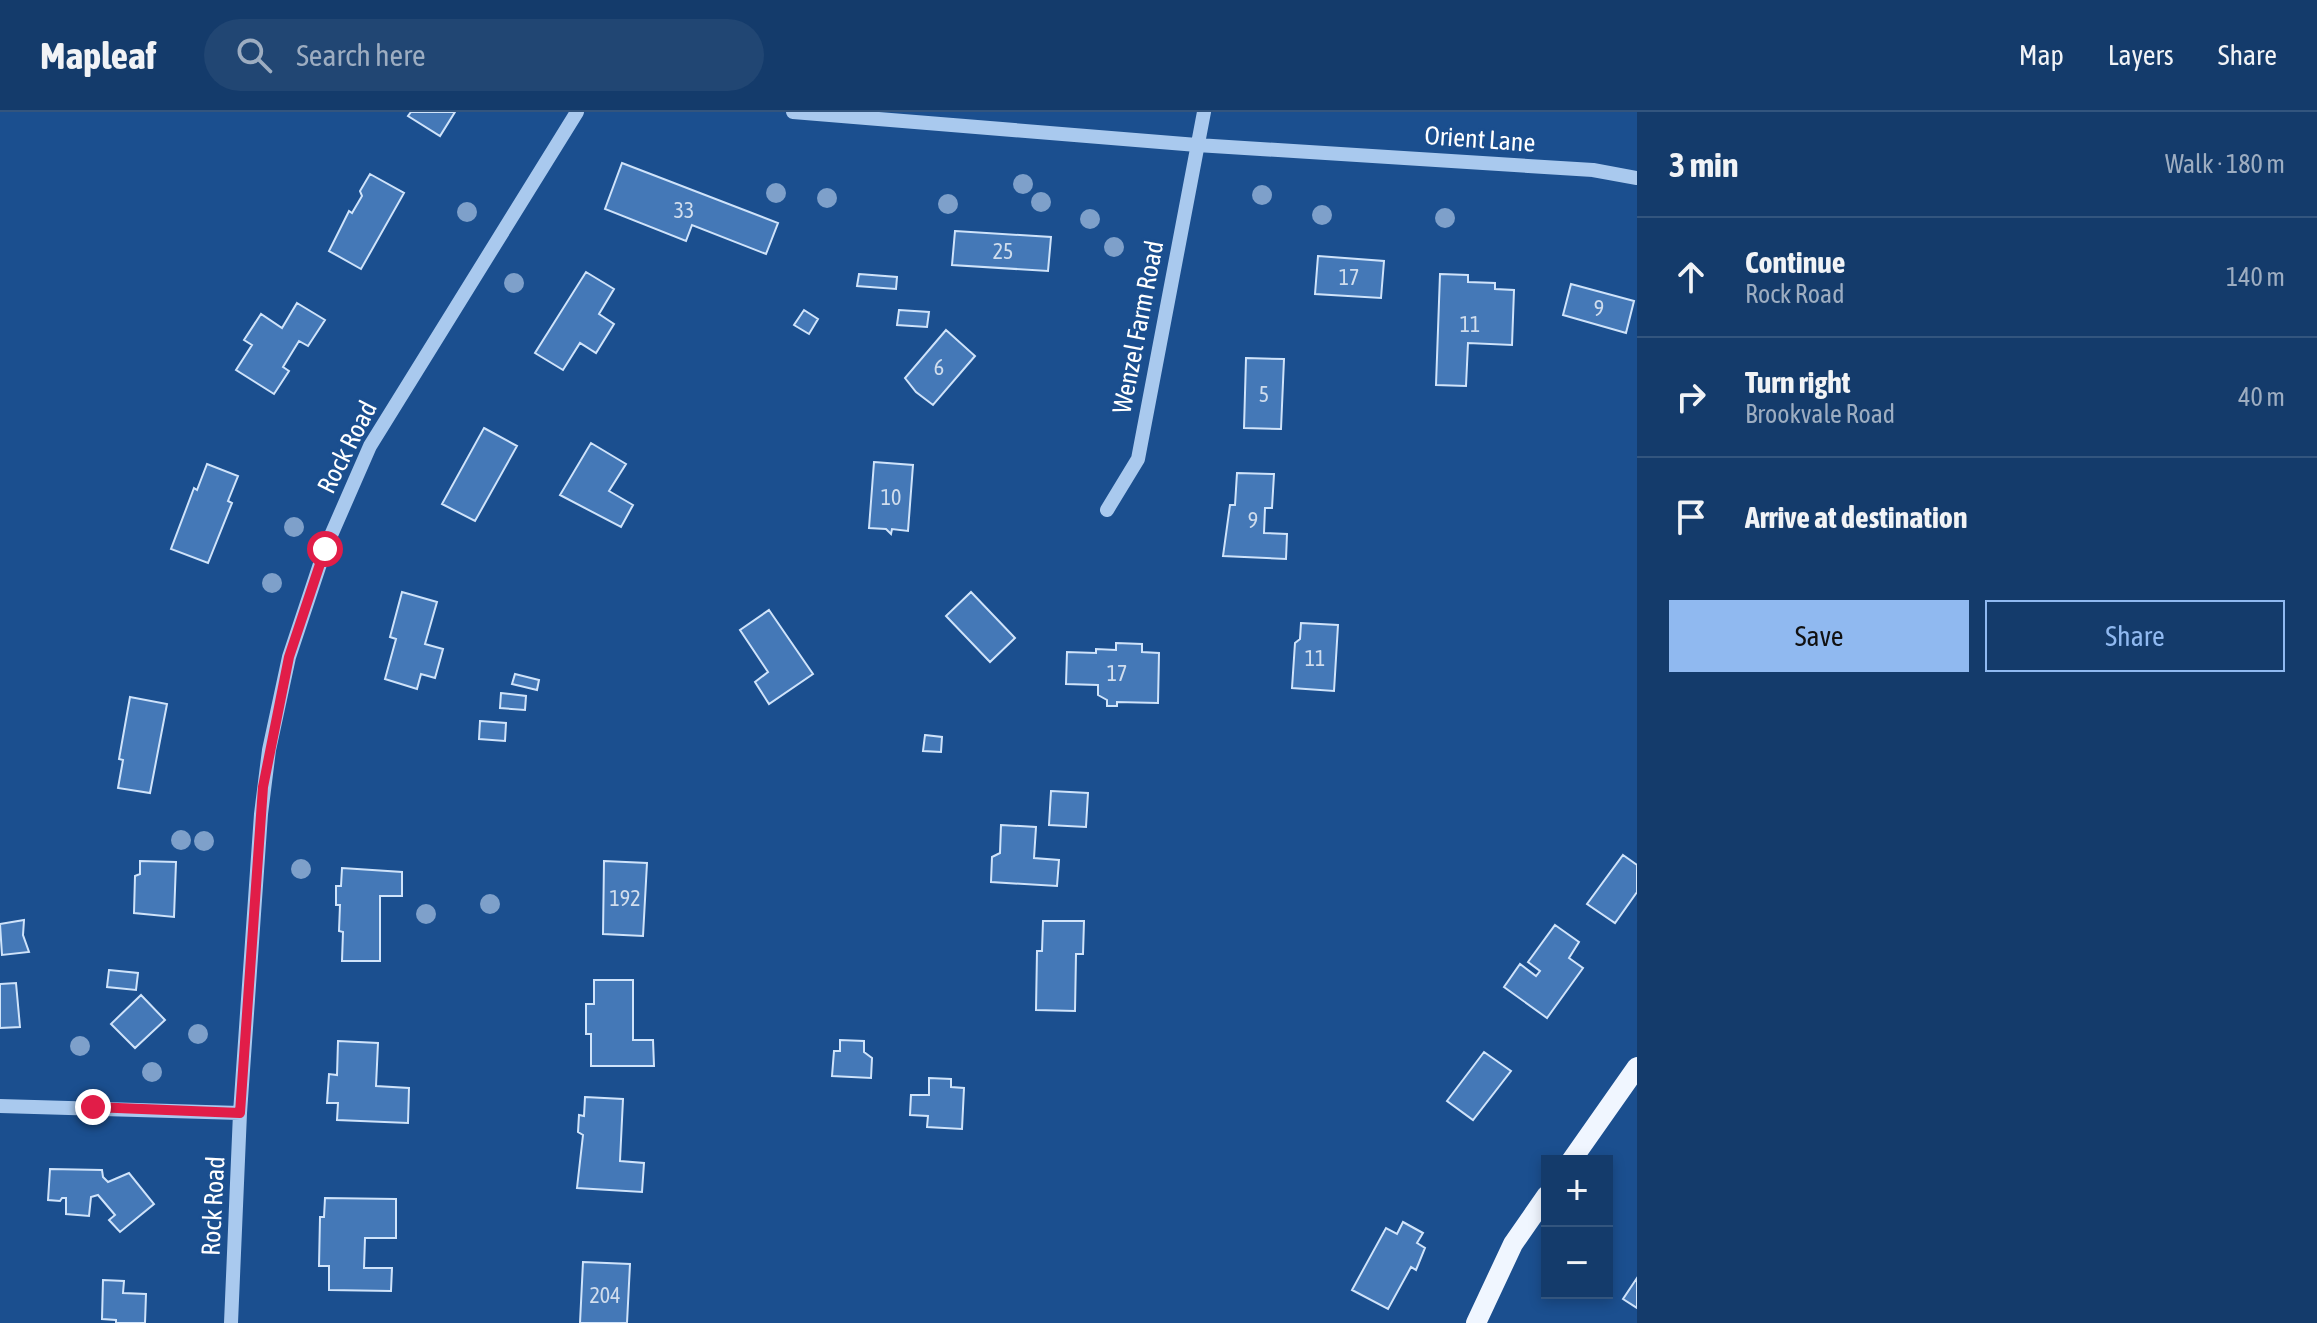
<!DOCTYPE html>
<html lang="en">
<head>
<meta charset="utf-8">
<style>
	:root { --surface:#143b6b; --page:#214673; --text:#f1f3f6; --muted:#9dadc1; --line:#33557e; --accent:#90b9f0 }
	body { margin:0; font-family:"Asap Condensed",sans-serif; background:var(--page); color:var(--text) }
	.controls { position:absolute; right:24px; bottom:24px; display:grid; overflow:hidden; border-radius:0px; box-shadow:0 4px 12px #0003 }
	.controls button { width:72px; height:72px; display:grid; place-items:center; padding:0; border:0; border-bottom:2px solid var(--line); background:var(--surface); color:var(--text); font:40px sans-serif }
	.stop { position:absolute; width:24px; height:24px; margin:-18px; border:6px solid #e11d48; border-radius:50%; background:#fff }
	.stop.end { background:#e11d48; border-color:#fff; box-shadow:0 2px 8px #0008 }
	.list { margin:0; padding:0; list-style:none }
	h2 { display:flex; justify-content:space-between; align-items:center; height:104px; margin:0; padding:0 32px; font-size:34px }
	h2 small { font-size:26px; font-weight:400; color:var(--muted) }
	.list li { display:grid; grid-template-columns:52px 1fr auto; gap:24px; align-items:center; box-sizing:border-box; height:120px; padding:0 32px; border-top:2px solid var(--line) }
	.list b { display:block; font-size:30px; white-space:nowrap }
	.list p { margin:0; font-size:26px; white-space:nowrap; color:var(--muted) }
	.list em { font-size:26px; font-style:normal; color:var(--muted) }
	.actions { display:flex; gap:16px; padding:24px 32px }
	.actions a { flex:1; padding:18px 0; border:2px solid var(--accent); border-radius:0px; text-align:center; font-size:28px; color:var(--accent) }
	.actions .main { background:var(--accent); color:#111 }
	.icon { flex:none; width:44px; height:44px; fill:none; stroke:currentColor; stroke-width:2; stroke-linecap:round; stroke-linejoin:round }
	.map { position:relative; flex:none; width:1637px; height:1211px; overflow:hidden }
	header { display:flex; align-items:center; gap:48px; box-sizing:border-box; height:112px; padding:0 40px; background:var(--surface); border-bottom:2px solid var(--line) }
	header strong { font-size:38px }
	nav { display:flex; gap:44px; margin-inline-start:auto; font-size:28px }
	.search { width:560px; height:72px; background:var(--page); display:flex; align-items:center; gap:20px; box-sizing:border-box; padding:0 28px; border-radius:44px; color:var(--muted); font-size:30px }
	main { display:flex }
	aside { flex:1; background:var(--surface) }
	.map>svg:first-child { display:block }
	.building { fill:#4478b7; stroke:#cfe3fa; stroke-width:2 }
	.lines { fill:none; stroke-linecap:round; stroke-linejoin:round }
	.minor { stroke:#a9c9ee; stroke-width:14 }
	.major { stroke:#f0f6ff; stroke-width:20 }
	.tree { fill:#7ea0ca }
	.route { stroke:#e11d48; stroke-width:10 }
	.labels { text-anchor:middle; stroke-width:6; stroke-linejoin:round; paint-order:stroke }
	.number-label { font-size:22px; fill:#d0dded }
	.street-label { font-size:26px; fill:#fff; stroke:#1b4f8f }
</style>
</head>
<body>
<header>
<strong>Mapleaf</strong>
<div class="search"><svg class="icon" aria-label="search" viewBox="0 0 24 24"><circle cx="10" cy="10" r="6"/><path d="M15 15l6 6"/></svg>Search here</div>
<nav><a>Map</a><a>Layers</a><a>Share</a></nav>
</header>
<main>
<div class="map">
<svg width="1637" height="1211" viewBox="0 0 1637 1211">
	<rect width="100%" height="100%" fill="#1b4f8f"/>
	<path class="building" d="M411,0H455L440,24L408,4Z
		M622,51L778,111L766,142L692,113L686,129L605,97Z
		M370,62L404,81L361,157L329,139L349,99L352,101L362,84L360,79Z
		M955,119L1051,125L1048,159L952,153Z
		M1318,144L1384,149L1381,186L1315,182Z
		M586,160L614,177L599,202L614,212L596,241L580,231L563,258L535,241Z
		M859,162L897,165L896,177L857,174Z
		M1440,162L1468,163V170L1495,171V177L1514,178L1512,233L1468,231L1466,274L1436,273Z
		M1571,172L1634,189L1626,221L1563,203Z
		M297,191L325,208L308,234L299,229L283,255L289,259L274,282L236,258L252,233L244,228L261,202L282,216Z
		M804,198L818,207L809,222L794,213Z
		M899,198L929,200L927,215L897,213Z
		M946,218L975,244L933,293L916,280L905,266Z
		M1246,246L1284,247L1281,317L1244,316Z
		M484,316L517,334L475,409L442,392Z
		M591,331L626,352L609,379L633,393L621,415L560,383Z
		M874,350L913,353L908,419L892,417L891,422L886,417L869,416Z
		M207,352L238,364L228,389L232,391L208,451L171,437L194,376L197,378Z
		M1237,361L1274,362L1272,396H1265L1264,421L1287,422L1286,447L1223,444L1230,393H1235Z
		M402,480L437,490L425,532L443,537L435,566L421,562L417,577L385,567L396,527L390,525Z
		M971,480L1015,526L990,550L946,504Z
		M769,498L813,562L769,592L755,570L768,560L740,518Z
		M1301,511L1338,513L1334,579L1292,576L1295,531L1300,527Z
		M1116,531L1142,532V540L1159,541L1158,591L1117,590V594H1107V588L1098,583V573L1066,572L1067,540L1096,541V537L1116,538Z
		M515,562L539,568L537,578L512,572Z
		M501,581L526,584L525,598L500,596Z
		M130,585L167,592L150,681L118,676L123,648L119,647Z
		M480,609L506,611L505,629L479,627Z
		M925,623L942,625L941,640L923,639Z
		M1051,679L1088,681L1086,715L1049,713Z
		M1001,713L1036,715L1034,746L1059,748L1057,774L991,770L992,745L1000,741Z
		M1623,743L1637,753V780L1615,811L1587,792Z
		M140,749L176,750L174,805L134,801L135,764L140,762Z
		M604,749L647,751L643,824L603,822Z
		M342,756L402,760V784H380V849H342L343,820L339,819L340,793H336V774H341Z
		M24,808L23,823L29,840L2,843L0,812Z
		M1043,809H1084L1083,842H1076L1075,899L1036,898L1037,839H1042Z
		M1555,813L1579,830L1569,846L1583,856L1547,906L1504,875L1520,852L1536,864L1540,859L1528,850Z
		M109,858L138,861L136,878L107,875Z
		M594,868H633V928H653L654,954H591V922H586V892H594Z
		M16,871L20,915L0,916V872Z
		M141,883L165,908L135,936L111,912Z
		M840,928L864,929V940L872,946L871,966L832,964L834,939H840Z
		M338,929L378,931L376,974L409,976L408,1011L337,1008L338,991H327L329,962L337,963Z
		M1484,940L1511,959L1473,1008L1447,989Z
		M929,966L951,967V975L964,976L962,1017L927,1015L928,1004L910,1003L911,983H929Z
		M585,985L623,987L620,1049L644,1051L642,1080L577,1076L583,1023L578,1020L579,1003L584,1004Z
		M50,1057L102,1058L103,1065L108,1070L129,1061L154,1092L120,1120L109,1108L115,1103L98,1083L91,1085L89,1104L66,1102V1086H62L60,1089L48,1088Z
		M325,1086L396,1087V1126H365L364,1156H392L391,1179L329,1178V1154H319L320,1105H324Z
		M1403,1110L1423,1121L1417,1131L1425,1136L1416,1158L1411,1155L1388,1197L1352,1178L1386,1116L1397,1122Z
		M583,1150L630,1152L627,1211H580Z
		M1637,1166V1196L1623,1187Z
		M103,1168L124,1169L123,1181L146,1182L145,1211H116V1208L102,1207Z"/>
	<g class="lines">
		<path class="minor" d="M793,0L1197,33L1593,58L1637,66
			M1107,398L1138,347L1204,0
			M0,994L240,1001
			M231,1211L240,1001L261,702L269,638L289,545L325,437L370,334L577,0"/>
		<path class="major" d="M1571,1049L1637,955
			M1476,1211L1513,1132L1547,1083"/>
	</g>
	<g class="tree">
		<circle cx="1023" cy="72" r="10"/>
		<circle cx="776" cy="81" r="10"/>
		<circle cx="1262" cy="83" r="10"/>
		<circle cx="827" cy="86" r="10"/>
		<circle cx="1041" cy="90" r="10"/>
		<circle cx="948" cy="92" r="10"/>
		<circle cx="467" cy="100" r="10"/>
		<circle cx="1322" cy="103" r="10"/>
		<circle cx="1445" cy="106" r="10"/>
		<circle cx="1090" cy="107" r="10"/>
		<circle cx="1114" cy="135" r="10"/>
		<circle cx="514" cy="171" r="10"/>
		<circle cx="294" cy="415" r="10"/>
		<circle cx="272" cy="471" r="10"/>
		<circle cx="181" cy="728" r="10"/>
		<circle cx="204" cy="729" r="10"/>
		<circle cx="301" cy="757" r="10"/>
		<circle cx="490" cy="792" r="10"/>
		<circle cx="426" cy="802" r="10"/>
		<circle cx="198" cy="922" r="10"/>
		<circle cx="80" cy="934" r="10"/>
		<circle cx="152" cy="960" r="10"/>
	</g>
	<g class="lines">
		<path class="route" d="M93,995L240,1001L263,675L289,545L325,437"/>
	</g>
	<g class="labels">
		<g class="number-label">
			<text x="684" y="106">33</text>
			<text x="1003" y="147">25</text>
			<text x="1349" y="173">17</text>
			<text x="1599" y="204">9</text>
			<text x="1470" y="220">11</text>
			<text x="939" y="263">6</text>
			<text x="1264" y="290">5</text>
			<text x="891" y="393">10</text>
			<text x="1253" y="416">9</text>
			<text x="1315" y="554">11</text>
			<text x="1117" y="569">17</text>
			<text x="625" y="794">192</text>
			<text x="605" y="1191">204</text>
		</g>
		<g class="street-label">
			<text transform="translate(1480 27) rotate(4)" y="9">Orient Lane</text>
			<text transform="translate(1138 215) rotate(-79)" y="9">Wenzel Farm Road</text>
			<text transform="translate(347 335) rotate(-63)" y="9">Rock Road</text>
			<text transform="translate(213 1094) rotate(-87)" y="9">Rock Road</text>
		</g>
	</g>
</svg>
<div class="controls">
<button>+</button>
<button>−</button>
</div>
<div class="stop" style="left:325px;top:437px"></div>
<div class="stop end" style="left:93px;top:995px"></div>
</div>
<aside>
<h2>3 min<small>Walk · 180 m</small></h2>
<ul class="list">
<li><svg class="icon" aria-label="ahead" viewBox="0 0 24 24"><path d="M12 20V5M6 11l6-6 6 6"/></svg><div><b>Continue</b><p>Rock Road</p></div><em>140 m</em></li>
<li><svg class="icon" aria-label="right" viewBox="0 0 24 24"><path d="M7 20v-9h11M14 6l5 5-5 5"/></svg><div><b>Turn right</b><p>Brookvale Road</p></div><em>40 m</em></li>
<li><svg class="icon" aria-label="arrive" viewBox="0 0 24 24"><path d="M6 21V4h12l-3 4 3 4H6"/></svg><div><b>Arrive at destination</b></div></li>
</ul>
<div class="actions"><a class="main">Save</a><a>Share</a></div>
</aside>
</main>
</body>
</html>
